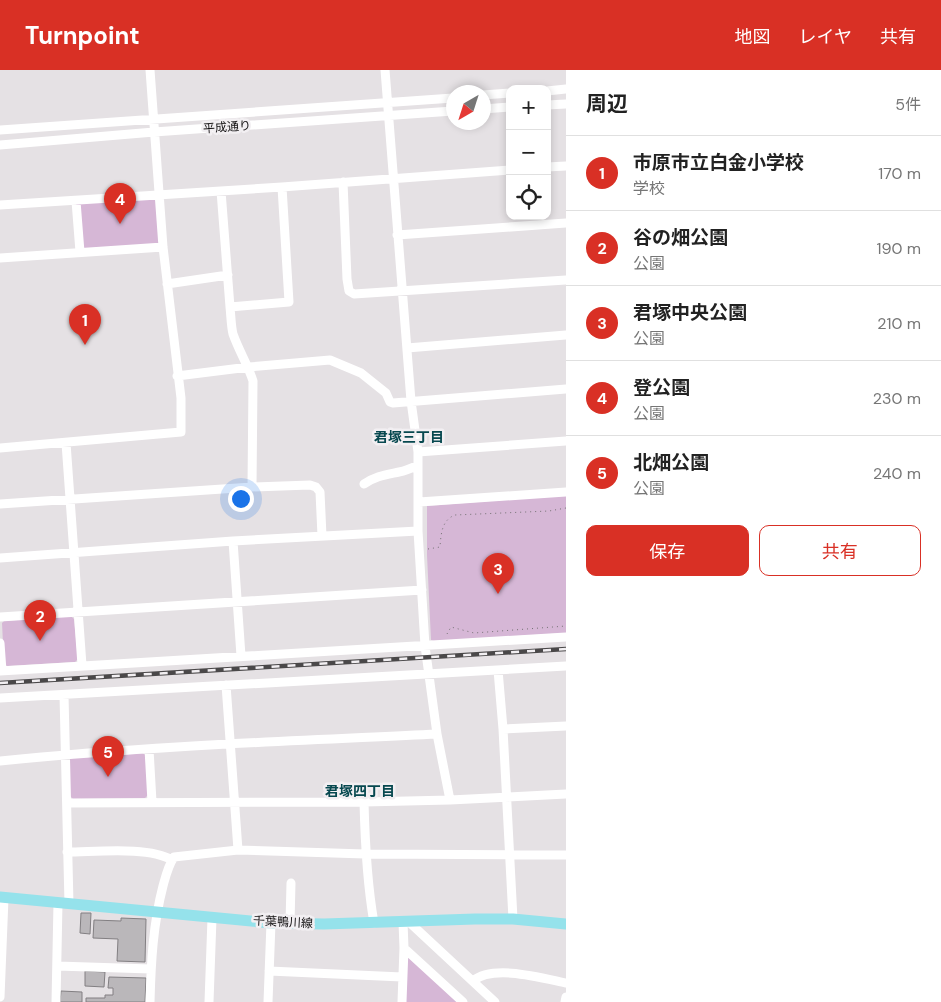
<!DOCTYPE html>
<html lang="ja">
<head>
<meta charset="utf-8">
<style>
	:root { --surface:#fff; --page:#f6f6f6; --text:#222; --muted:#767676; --line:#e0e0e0; --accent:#d93025 }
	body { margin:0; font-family:"DM Sans","Noto Sans JP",sans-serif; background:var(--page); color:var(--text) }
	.controls { position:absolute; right:15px; top:15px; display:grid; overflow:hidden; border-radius:10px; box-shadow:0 2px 8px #0003 }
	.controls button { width:45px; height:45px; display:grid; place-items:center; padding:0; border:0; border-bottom:1px solid var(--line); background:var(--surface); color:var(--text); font:25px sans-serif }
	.compass { position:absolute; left:446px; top:15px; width:45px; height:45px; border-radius:50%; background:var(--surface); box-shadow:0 2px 8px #0003; rotate:219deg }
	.you { position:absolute; left:240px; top:428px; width:18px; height:18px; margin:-12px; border:4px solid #fff; border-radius:50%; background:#1a73e8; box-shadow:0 0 0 8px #1a73e833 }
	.badge { display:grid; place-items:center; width:32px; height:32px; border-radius:50%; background:var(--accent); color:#fff; font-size:16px; font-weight:700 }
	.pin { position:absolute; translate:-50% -41px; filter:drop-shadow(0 1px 2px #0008) }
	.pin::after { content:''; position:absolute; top:26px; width:18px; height:15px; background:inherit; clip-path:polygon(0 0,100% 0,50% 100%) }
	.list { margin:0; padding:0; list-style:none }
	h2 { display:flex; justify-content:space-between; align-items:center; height:65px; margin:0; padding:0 20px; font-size:21px }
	h2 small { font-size:16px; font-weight:400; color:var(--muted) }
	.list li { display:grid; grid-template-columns:32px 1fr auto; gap:15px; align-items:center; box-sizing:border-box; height:75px; padding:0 20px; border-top:1px solid var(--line) }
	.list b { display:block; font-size:19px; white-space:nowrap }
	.list p { margin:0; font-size:16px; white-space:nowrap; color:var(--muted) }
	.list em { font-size:16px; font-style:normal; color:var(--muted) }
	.actions { display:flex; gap:10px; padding:15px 20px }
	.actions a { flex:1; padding:11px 0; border:1px solid var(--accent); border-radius:10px; text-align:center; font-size:18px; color:var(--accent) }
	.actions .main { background:var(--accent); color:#fff }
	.icon { flex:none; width:28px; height:28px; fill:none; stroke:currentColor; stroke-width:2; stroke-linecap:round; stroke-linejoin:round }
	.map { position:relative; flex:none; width:566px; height:932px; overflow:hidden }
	header { display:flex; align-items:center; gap:30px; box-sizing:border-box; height:70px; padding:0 25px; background:var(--accent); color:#fff }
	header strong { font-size:24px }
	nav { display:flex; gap:28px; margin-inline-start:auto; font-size:18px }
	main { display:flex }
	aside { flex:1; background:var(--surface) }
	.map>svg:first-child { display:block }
	.green { fill:#d6b7d6 }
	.building { fill:#bab7ba; stroke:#827f82 }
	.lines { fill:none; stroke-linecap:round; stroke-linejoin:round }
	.path { stroke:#747173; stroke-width:1; stroke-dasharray:1 4; stroke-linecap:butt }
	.minor { stroke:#fff; stroke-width:9 }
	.major { stroke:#95e2eb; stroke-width:11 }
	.rail-casing { stroke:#4a4849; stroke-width:4.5 }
	.rail { stroke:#f2eff2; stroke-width:2.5; stroke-dasharray:8; stroke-linecap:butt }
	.labels { text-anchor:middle; stroke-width:5; stroke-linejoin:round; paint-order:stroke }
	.street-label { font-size:12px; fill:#110f10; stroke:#f2eff2 }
	.neighbourhood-label { font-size:14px; font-weight:bold; fill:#07484f; stroke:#f2eff2 }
</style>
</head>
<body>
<header>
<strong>Turnpoint</strong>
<nav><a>地図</a><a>レイヤ</a><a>共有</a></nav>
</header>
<main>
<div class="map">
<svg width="566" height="932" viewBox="0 0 566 932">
	<rect width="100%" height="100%" fill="#e5e1e4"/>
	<path class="green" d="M159,125L163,177L80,182L76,131Z
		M566,425V563L434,571L431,570L427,485V436Z
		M71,546L74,549L78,589L75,592L7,596L4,594L2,553L4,551Z
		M142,683L146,685L148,725L145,728L73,729L70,726V689L72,687Z
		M404,878L463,932H403Z"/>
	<path class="building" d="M81,843H91L90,864L80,863Z
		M121,848L146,849L145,892L117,891L118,869L93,868L94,850L121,851Z
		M85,901L105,902L104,917L85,916Z
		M109,907L146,908L145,932H86V928H105V925H113V918H108Z
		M61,921L82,922V932H60Z"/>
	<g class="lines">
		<path class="path" d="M428,479L440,477C441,463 442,450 455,445L549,441L566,438
			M447,564L451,557L474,563L566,556"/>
		<path class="minor" d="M385,0L411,331L418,382V461L425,576L437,664L450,730
			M547,21L566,19
			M483,25L510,23
			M547,35L566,34
			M483,39L510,37
			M0,60L453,28
			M0,75L154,62L453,41
			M547,97L566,96
			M343,112L347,209L349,221L354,224L566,210
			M221,121L230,237
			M76,131L80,182
			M0,135L282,117L510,100
			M397,165L566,153
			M0,188L163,177
			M167,214L228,205
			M407,278L566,265
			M177,306L249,297L330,290L361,303L386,323L390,332L393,333L566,319
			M66,373L82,595
			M0,378L181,362V328L163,177L150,0
			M418,382L566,371
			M364,414C376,406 385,405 399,402C405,401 412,398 418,395
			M252,417L253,311C248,295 239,281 233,264C231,256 231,246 230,237L289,232L282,117
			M419,432L566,422
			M0,434L252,417L310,415L316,417L320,422L322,466
			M233,471L241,586
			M0,488L233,471L418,461
			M0,547L422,520
			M0,573L2,601
			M498,600L503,659L513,849
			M0,601L566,567
			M226,615L238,780
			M64,625L69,834
			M0,628L566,596
			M503,659L566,656
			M149,679L152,732
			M0,691C145,676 292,671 437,664
			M364,732C365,773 367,813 374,853
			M67,733L364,732L450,730L566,724
			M67,782C95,782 149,776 172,790
			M409,852L495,932
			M290,853L291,813
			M404,878L463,932
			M57,896L151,899
			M269,901L402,907
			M473,911C493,894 542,908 566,913
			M0,927L4,828
			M56,932L58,833
			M150,932C151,893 153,854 163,816C166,805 168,796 174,787L238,780L365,784L566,785
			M209,932L212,848
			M268,932L271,853
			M402,932L404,878L403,852
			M565,932L566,927"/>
		<path class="major" d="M0,827L271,853L324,854L475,849H513L566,854"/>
		<defs>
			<path id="rail" d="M0,613L566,579"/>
		</defs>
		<use href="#rail" class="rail-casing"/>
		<use href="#rail" class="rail"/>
	</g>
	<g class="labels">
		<g class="street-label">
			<text transform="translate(227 57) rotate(-4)" y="4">平成通り</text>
			<text transform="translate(283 852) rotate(3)" y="4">千葉鴨川線</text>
		</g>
		<g class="neighbourhood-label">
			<text x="409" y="372">君塚三丁目</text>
			<text x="360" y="726">君塚四丁目</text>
		</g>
	</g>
</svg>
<div class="controls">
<button>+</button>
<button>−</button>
<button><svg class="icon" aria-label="locate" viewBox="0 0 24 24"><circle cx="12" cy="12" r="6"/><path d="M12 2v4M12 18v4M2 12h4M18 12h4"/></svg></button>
</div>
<svg class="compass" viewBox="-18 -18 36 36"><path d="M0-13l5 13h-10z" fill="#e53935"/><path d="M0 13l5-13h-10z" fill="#767676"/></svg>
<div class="you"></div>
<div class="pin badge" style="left:85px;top:275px">1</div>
<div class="pin badge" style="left:40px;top:571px">2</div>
<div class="pin badge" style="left:498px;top:524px">3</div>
<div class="pin badge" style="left:120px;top:154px">4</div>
<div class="pin badge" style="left:108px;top:707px">5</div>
</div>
<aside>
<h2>周辺<small>5件</small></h2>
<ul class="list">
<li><span class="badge">1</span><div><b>市原市立白金小学校</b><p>学校</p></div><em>170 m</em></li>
<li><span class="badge">2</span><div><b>谷の畑公園</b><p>公園</p></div><em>190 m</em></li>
<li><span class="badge">3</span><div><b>君塚中央公園</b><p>公園</p></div><em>210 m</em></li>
<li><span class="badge">4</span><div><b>登公園</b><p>公園</p></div><em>230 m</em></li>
<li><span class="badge">5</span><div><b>北畑公園</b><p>公園</p></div><em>240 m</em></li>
</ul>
<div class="actions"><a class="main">保存</a><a>共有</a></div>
</aside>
</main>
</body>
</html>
